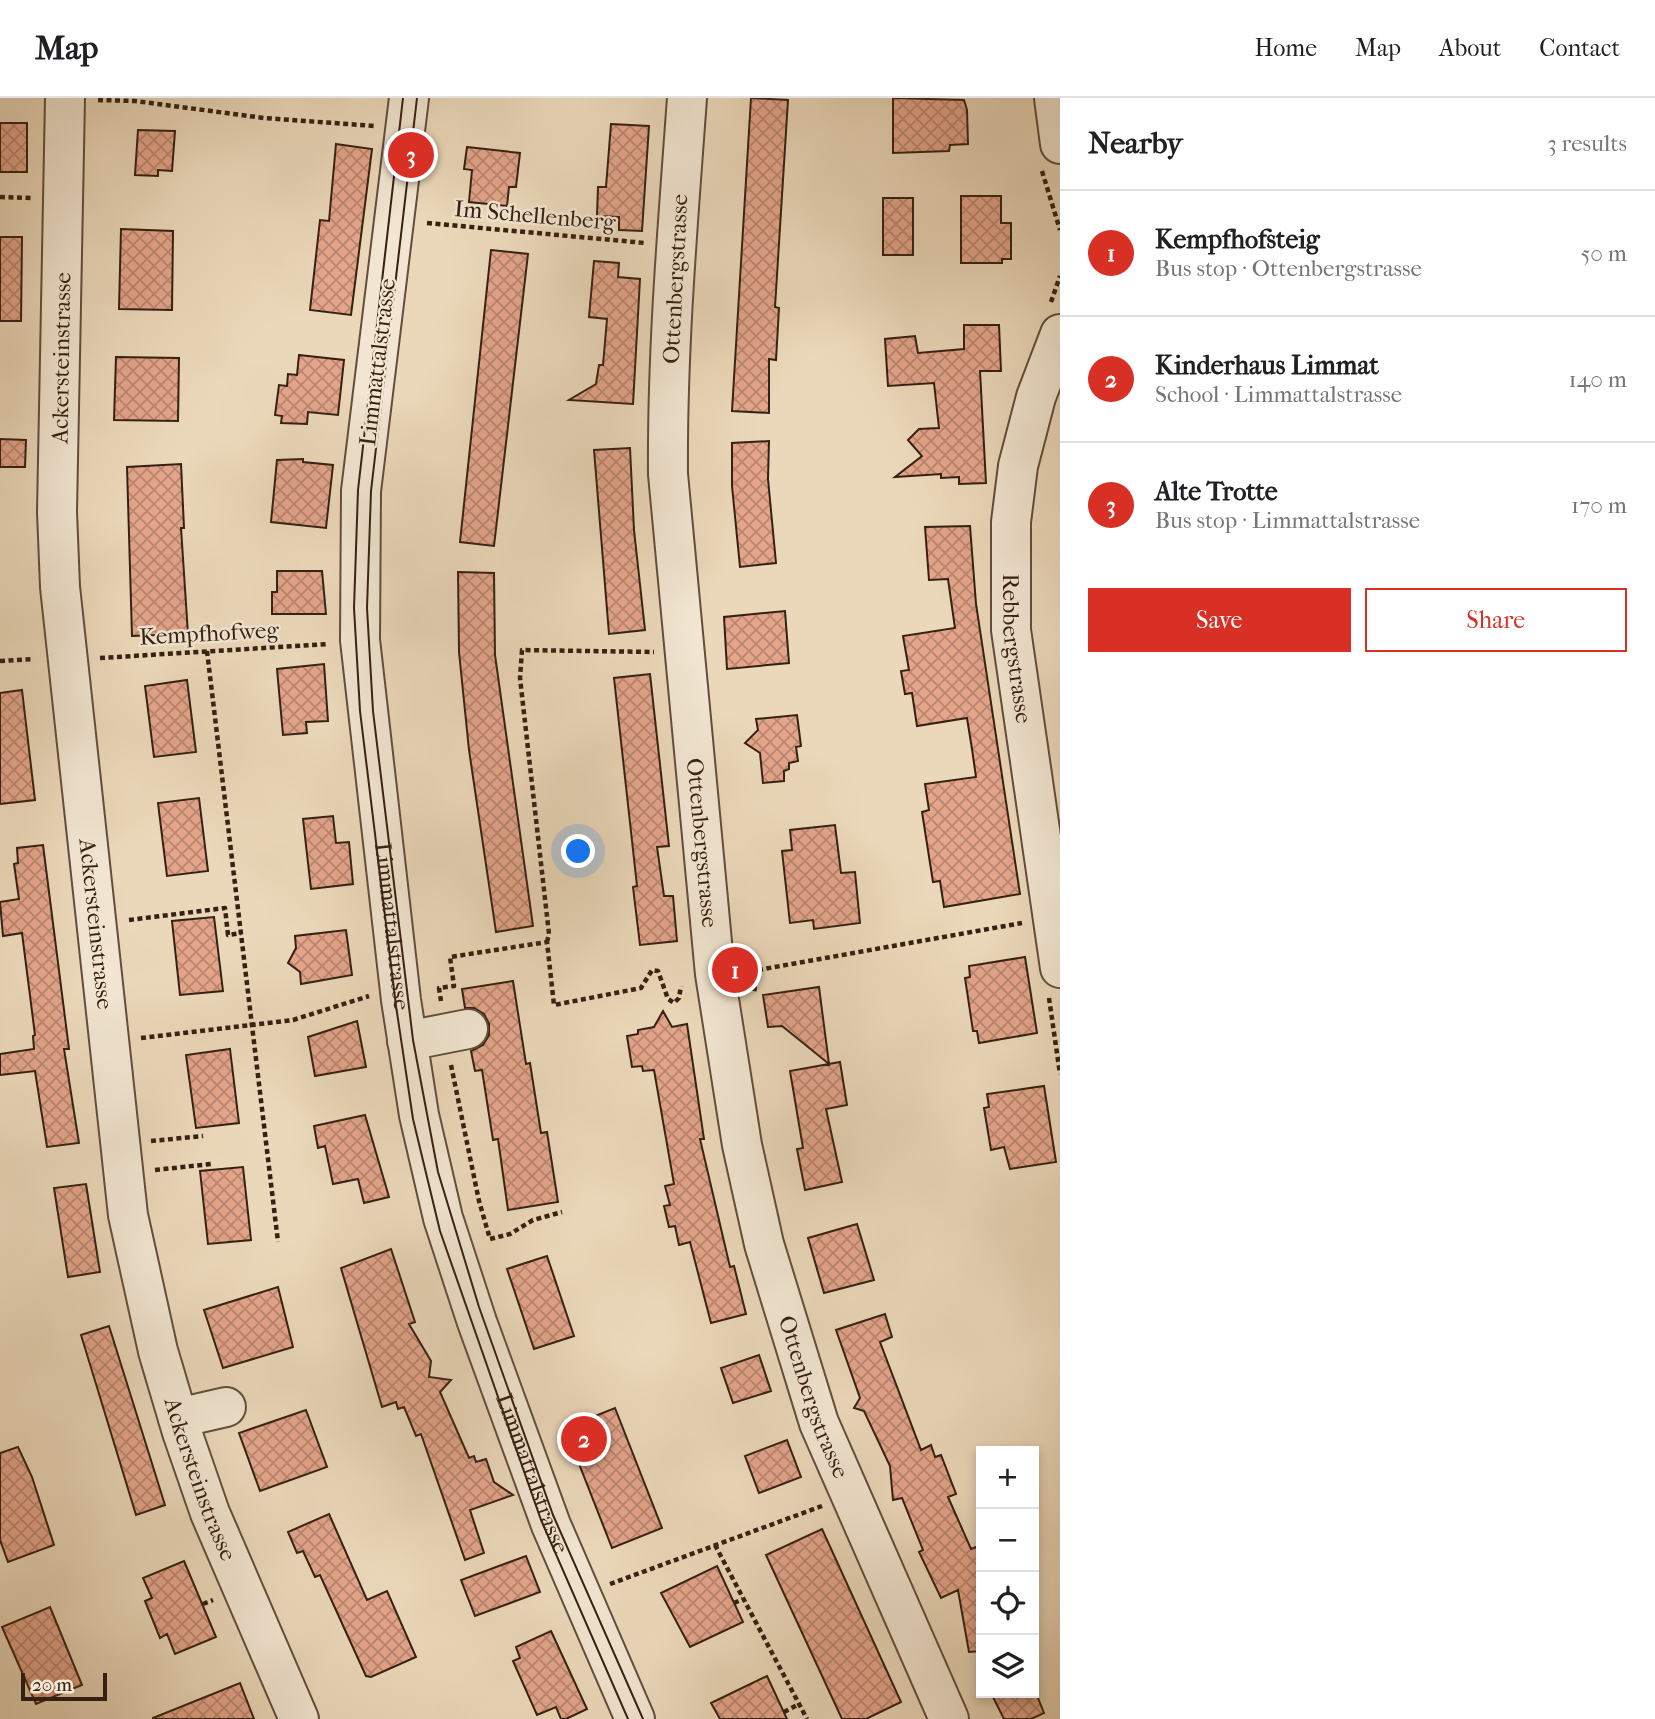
<!DOCTYPE html>
<html lang="en">
<head>
<meta charset="utf-8">
<style>
	:root { --surface:#fff; --page:#f6f6f6; --text:#202124; --muted:#757577; --line:#e0e0e0; --accent:#d93025 }
	body { margin:0; font-family:"IM FELL French Canon",serif; background:var(--page); color:var(--text) }
	.controls { position:absolute; right:21px; bottom:21px; display:grid; overflow:hidden; border-radius:0px; box-shadow:0 4px 10px #0003 }
	.controls button { width:63px; height:63px; display:grid; place-items:center; padding:0; border:0; border-bottom:2px solid var(--line); background:var(--surface); color:var(--text); font:35px sans-serif }
	.scale { position:absolute; left:21px; bottom:18px; width:86px; box-sizing:border-box; padding-left:7px; border:4px solid #352011; border-top:0; font-size:19px; line-height:24px; white-space:nowrap; color:#352011; -webkit-text-stroke:5px #f2e6d2; paint-order:stroke }
	.you { position:absolute; left:579px; top:754px; width:24px; height:24px; margin:-18px; border:5px solid #fff; border-radius:50%; background:#1a73e8; box-shadow:0 0 0 10px #1a73e833 }
	.badge { display:grid; place-items:center; width:46px; height:46px; border-radius:50%; background:var(--accent); color:#fff; font-size:23px; font-weight:700 }
	.pin { position:absolute; translate:-50% -50%; border:4px solid #fff; box-shadow:0 2px 7px #0006 }
	.list { margin:0; padding:0; list-style:none }
	h2 { display:flex; justify-content:space-between; align-items:center; height:91px; margin:0; padding:0 28px; font-size:30px }
	h2 small { font-size:23px; font-weight:400; color:var(--muted) }
	.list li { display:grid; grid-template-columns:46px 1fr auto; gap:21px; align-items:center; box-sizing:border-box; height:126px; padding:0 28px; border-top:2px solid var(--line) }
	.list b { display:block; font-size:26px; white-space:nowrap }
	.list p { margin:0; font-size:23px; white-space:nowrap; color:var(--muted) }
	.list em { font-size:23px; font-style:normal; color:var(--muted) }
	.actions { display:flex; gap:14px; padding:21px 28px }
	.actions a { flex:1; padding:16px 0; border:2px solid var(--accent); border-radius:0px; text-align:center; font-size:24px; color:var(--accent) }
	.actions .main { background:var(--accent); color:#fff }
	.icon { flex:none; width:38px; height:38px; fill:none; stroke:currentColor; stroke-width:2; stroke-linecap:round; stroke-linejoin:round }
	.map { position:relative; flex:none; width:1060px; height:1621px; overflow:hidden }
	header { display:flex; align-items:center; gap:42px; box-sizing:border-box; height:98px; padding:0 35px; background:var(--surface); border-bottom:2px solid var(--line) }
	header strong { font-size:33px }
	nav { display:flex; gap:38px; margin-inline-start:auto; font-size:24px }
	main { display:flex }
	aside { flex:1; background:var(--surface) }
	.map>svg:first-child { display:block }
	.building { fill:url(#building-cross-hatch); stroke:#352011; stroke-width:2 }
	.lines { fill:none; stroke-linecap:round; stroke-linejoin:round }
	.minor-casing { stroke:#624e3b; stroke-width:42 }
	.path { stroke:#352011; stroke-width:4.5; stroke-dasharray:5 3.5; stroke-linecap:butt }
	.minor { stroke:#f2e6d2; stroke-width:38 }
	.tram { stroke:#352011; stroke-width:2 }
	.labels { text-anchor:middle; stroke-width:5; stroke-linejoin:round; paint-order:stroke }
	.street-label { font-size:23px; fill:#352011; stroke:#f2e6d2 }
</style>
</head>
<body>
<header>
<strong>Map</strong>
<nav><a>Home</a><a>Map</a><a>About</a><a>Contact</a></nav>
</header>
<main>
<div class="map">
<svg width="1060" height="1621" viewBox="0 0 1060 1621">
	<defs>
		<pattern id="building-cross-hatch" width="8" height="8" patternUnits="userSpaceOnUse" patternTransform="scale(1.75)"><rect width="8" height="8" fill="#e4a58b"/><path d="M0 0l8 8M0 8l8-8" fill="none" stroke="#ba8670"/></pattern>
	</defs>
	<rect width="100%" height="100%" fill="#ebd8ba"/>
	<filter id="stains"><feTurbulence type="fractalNoise" baseFrequency=".00286" numOctaves="4"/><feColorMatrix values="0 0 0 0 .2 0 0 0 0 .09 0 0 0 0 .02 0 0 0 .5 -.17"/></filter>
	<radialGradient id="worn" r=".72"><stop offset=".6" stop-color="#630" stop-opacity="0"/><stop offset="1" stop-color="#630" stop-opacity=".3"/></radialGradient>
	<path class="building" d="M751,0L788,2L775,209L779,210L776,262L769,261V315L732,313Z
		M893,0L964,2L967,12L968,46L950,47L949,53L893,55Z
		M0,25H27V74H0Z
		M611,26L649,28L642,133L619,132V119L597,118L598,89H606Z
		M138,32L175,33L172,73L158,72V78L135,77Z
		M336,46L372,51L351,217L310,212L320,122L329,123Z
		M467,49L520,55L516,89H509L507,108L469,104L472,72L464,71Z
		M961,98H1001V125H1011V161H1002V165H961Z
		M883,100H913V157H883Z
		M121,131L173,133L172,212L119,211Z
		M0,139H22L21,223H0Z
		M491,152L528,156L494,448L460,444Z
		M594,163L619,165L618,179L640,181L633,306L569,302L596,286L599,267H603L607,221L589,219Z
		M964,227H999L1001,273H980L986,385L959,386V379L941,380V376L895,379L922,358L908,342L919,331L939,330L934,285L888,288L885,241L915,238L918,255L964,251Z
		M299,257L344,262L338,317L308,314L307,326L281,325L282,318L275,317L279,287L287,288L288,276L297,277Z
		M116,259L179,260L178,323L114,322Z
		M0,341L26,342L25,369H0Z
		M769,343L768,381L776,465L740,469L732,388V345Z
		M630,350L634,432L645,532L609,536L594,352Z
		M303,361V364L333,367L326,430L271,424L277,362Z
		M181,366L184,430H181L188,536L132,538L127,369Z
		M970,428L976,506L1020,796L944,809L940,783L933,784L922,714L929,712L925,686L976,679L972,651L967,620L917,628L912,595L905,596L901,573L909,572L903,538L955,530L948,481L929,482L925,429Z
		M277,473H322L326,516H272V494H277Z
		M458,474L494,475L495,557L533,828L496,834L469,652L459,554Z
		M785,513L789,565L727,571L724,519Z
		M324,566L328,623L306,624L307,635L283,637L277,571Z
		M650,576L669,748L657,749L664,798H673L677,843L640,847L633,789L637,788L614,580Z
		M187,582L196,654L154,659L145,588Z
		M22,592L35,702L0,706V595Z
		M797,617L801,648L796,649L798,663L789,665V671L784,673V683L763,685L760,655L745,645L758,632L756,621Z
		M199,700L208,773L167,778L158,705Z
		M333,718L336,745L349,744L353,786L311,791L303,721Z
		M835,727L841,775L855,774L860,825L814,831L813,822L790,825L782,753L792,752L790,732Z
		M43,747L69,951H64L79,1045L47,1049L35,973L0,977V956L34,951L33,938L35,937L22,835L3,838L0,804L19,801L14,766L18,765L17,750Z
		M214,819L223,893L180,897L172,823Z
		M346,832L352,877L301,886L300,874L288,865L296,850L295,838Z
		M1025,859L1037,935L979,945L977,933H973L965,880L970,879L969,868Z
		M513,883L526,966L530,965L541,1035L547,1034L558,1104L508,1112L498,1041L493,1042L482,972L475,973L471,953L483,947L489,937V926L484,916L474,910H465L462,891Z
		M819,889L829,966L782,928L768,929L763,897Z
		M663,913L672,929L687,926L704,1041H700L730,1169L734,1168L746,1216L711,1225L690,1144L679,1147L675,1128L669,1129L664,1108L670,1107L665,1088L674,1086L654,972L643,973L642,968L632,969L627,938L638,936V932L654,929Z
		M357,923L366,969L315,978L308,939Z
		M230,951L239,1025L196,1030L186,957Z
		M840,964L847,1007L826,1011L842,1084L805,1092L797,1051L803,1050L790,973Z
		M1044,988L1056,1064L1010,1071L1004,1049L991,1052L984,1010L989,1009L987,996Z
		M365,1017L389,1099L364,1105L358,1081L333,1086L325,1048L318,1050L314,1028Z
		M243,1069L251,1142L208,1146L200,1073Z
		M86,1086L100,1174L68,1179L54,1090Z
		M857,1126L874,1182L824,1195L808,1140Z
		M391,1151L415,1224L409,1226L431,1263L429,1279L451,1282L440,1294L469,1360L474,1358L476,1364L486,1361L494,1384L513,1397L470,1412L484,1455L465,1462L421,1336L416,1338L404,1309L398,1311L396,1304L382,1309L341,1170Z
		M547,1158L574,1238L534,1251L507,1171Z
		M278,1189L293,1249L223,1270L204,1212Z
		M885,1216L892,1239L880,1244L921,1352L931,1347L935,1359L941,1357L956,1396L948,1399L971,1451L981,1447V1553L969,1554L958,1492L941,1500L919,1454L923,1452L902,1400L893,1402L890,1368L864,1313L854,1310L860,1300L836,1232Z
		M109,1228L165,1407L136,1417L81,1237Z
		M759,1257L771,1293L733,1305L721,1270Z
		M615,1310L662,1430L612,1450L565,1330Z
		M306,1312L327,1369L260,1393L239,1335Z
		M787,1342L801,1379L759,1395L745,1358Z
		M18,1349L32,1379L54,1447L8,1464L0,1442V1355Z
		M329,1416L367,1502L387,1493L416,1559L371,1579L366,1578L320,1477L315,1479L303,1453L297,1455L288,1434Z
		M822,1431L901,1604L866,1621H842L766,1457Z
		M526,1458L540,1494L475,1518L461,1482Z
		M184,1463L216,1539L175,1556L167,1536L160,1540L145,1503L152,1500L143,1480Z
		M717,1468L743,1524L690,1549L661,1495Z
		M50,1509L82,1587L36,1606L2,1529Z
		M551,1533L587,1611L566,1621H561L556,1609L537,1617L513,1563L520,1560L516,1549Z
		M767,1578L787,1621H720L711,1605Z
		M240,1585L254,1621H153V1620Z
		M991,1595H1036L1044,1615L1031,1621H1004Z"/>
	<g class="lines">
		<defs>
			<g id="minor">
				<path id="s1" d="M65,0L57,414L60,489L128,1117L158,1253L182,1334L210,1415L299,1621"/>
				<path id="s2" d="M409,0L361,393L360,542L401,902L419,1017L443,1120L477,1224L551,1427L635,1621"/>
				<path id="s3" d="M687,0C678,125 667,250 668,376L715,876L742,1047L764,1146L819,1325L949,1621"/>
				<path d="M1054,0L1060,46"/>
				<path id="s4" d="M1060,236L1036,299L1018,368L1011,424V532L1060,870"/>
				<path d="M407,943L468,931"/>
				<path d="M178,1320L226,1309"/>
			</g>
		</defs>
		<use href="#minor" class="minor-casing"/>
		<path class="path" d="M98,2L135,3L264,20L375,28
			M1042,73L1060,132
			M0,99L31,100
			M427,125L645,145
			M1051,204L1060,178
			M207,553L278,1144
			M100,560L329,546
			M0,563L34,561
			M129,822L225,810L228,837L241,835
			M547,844L549,836L520,580L522,552L654,554
			M749,857L758,872L754,894
			M758,872L1022,825
			M1049,900L1060,976
			M441,903L439,890L454,888L450,859L547,844L554,907L641,890L652,872L658,873L668,901L674,905L679,900L681,888
			M141,940L293,922L369,898
			M451,967L479,1103L490,1141L510,1136L533,1122L562,1114
			M151,1043L203,1038
			M155,1072L211,1066
			M715,1447L807,1621
			M610,1486L822,1408
			M734,1505L743,1501
			M203,1506L213,1502
			M784,1614L799,1606"/>
		<use href="#minor" class="minor"/>
		<path class="tram" d="M403,0L358,392L354,510L360,613L396,908L413,1021L440,1133L541,1422L628,1621
			M417,0L371,393L367,510L373,613L413,942L438,1074L479,1209L553,1417L643,1621"/>
	</g>
	<g class="labels">
		<g class="street-label">
			<text transform="translate(535 117) rotate(5)" y="8">Im Schellenberg</text>
			<text transform="translate(675 181) rotate(-87)" y="8">Ottenbergstrasse</text>
			<text transform="translate(61 260) rotate(-89)" y="8">Ackersteinstrasse</text>
			<text transform="translate(377 264) rotate(-83)" y="8">Limmattalstrasse</text>
			<text transform="translate(209 535) rotate(-3)" y="8">Kempfhofweg</text>
			<text dy="8" stroke="none"><textPath href="#s4" startOffset="322">Rebbergstrasse</textPath></text>
			<text dy="8" stroke="none"><textPath href="#s3" startOffset="747">Ottenbergstrasse</textPath></text>
			<text dy="8" stroke="none"><textPath href="#s1" startOffset="828">Ackersteinstrasse</textPath></text>
			<text dy="8" stroke="none"><textPath href="#s2" startOffset="833">Limmattalstrasse</textPath></text>
			<text dy="8" stroke="none"><textPath href="#s3" startOffset="1314">Ottenbergstrasse</textPath></text>
			<text dy="8" stroke="none"><textPath href="#s2" startOffset="1400">Limmattalstrasse</textPath></text>
			<text dy="8" stroke="none"><textPath href="#s1" startOffset="1395">Ackersteinstrasse</textPath></text>
		</g>
	</g>
	<rect width="100%" height="100%" filter="url(#stains)"/>
	<rect width="100%" height="100%" fill="url(#worn)"/>
</svg>
<div class="controls">
<button>+</button>
<button>−</button>
<button><svg class="icon" aria-label="locate" viewBox="0 0 24 24"><circle cx="12" cy="12" r="6"/><path d="M12 2v4M12 18v4M2 12h4M18 12h4"/></svg></button>
<button><svg class="icon" aria-label="layers" viewBox="0 0 24 24"><path d="M12 4l9 5-9 5-9-5zM3 14l9 5 9-5"/></svg></button>
</div>
<div class="scale">20 m</div>
<div class="you"></div>
<div class="pin badge" style="left:735px;top:872px">1</div>
<div class="pin badge" style="left:584px;top:1341px">2</div>
<div class="pin badge" style="left:411px;top:57px">3</div>
</div>
<aside>
<h2>Nearby<small>3 results</small></h2>
<ul class="list">
<li><span class="badge">1</span><div><b>Kempfhofsteig</b><p>Bus stop · Ottenbergstrasse</p></div><em>50 m</em></li>
<li><span class="badge">2</span><div><b>Kinderhaus Limmat</b><p>School · Limmattalstrasse</p></div><em>140 m</em></li>
<li><span class="badge">3</span><div><b>Alte Trotte</b><p>Bus stop · Limmattalstrasse</p></div><em>170 m</em></li>
</ul>
<div class="actions"><a class="main">Save</a><a>Share</a></div>
</aside>
</main>
</body>
</html>
